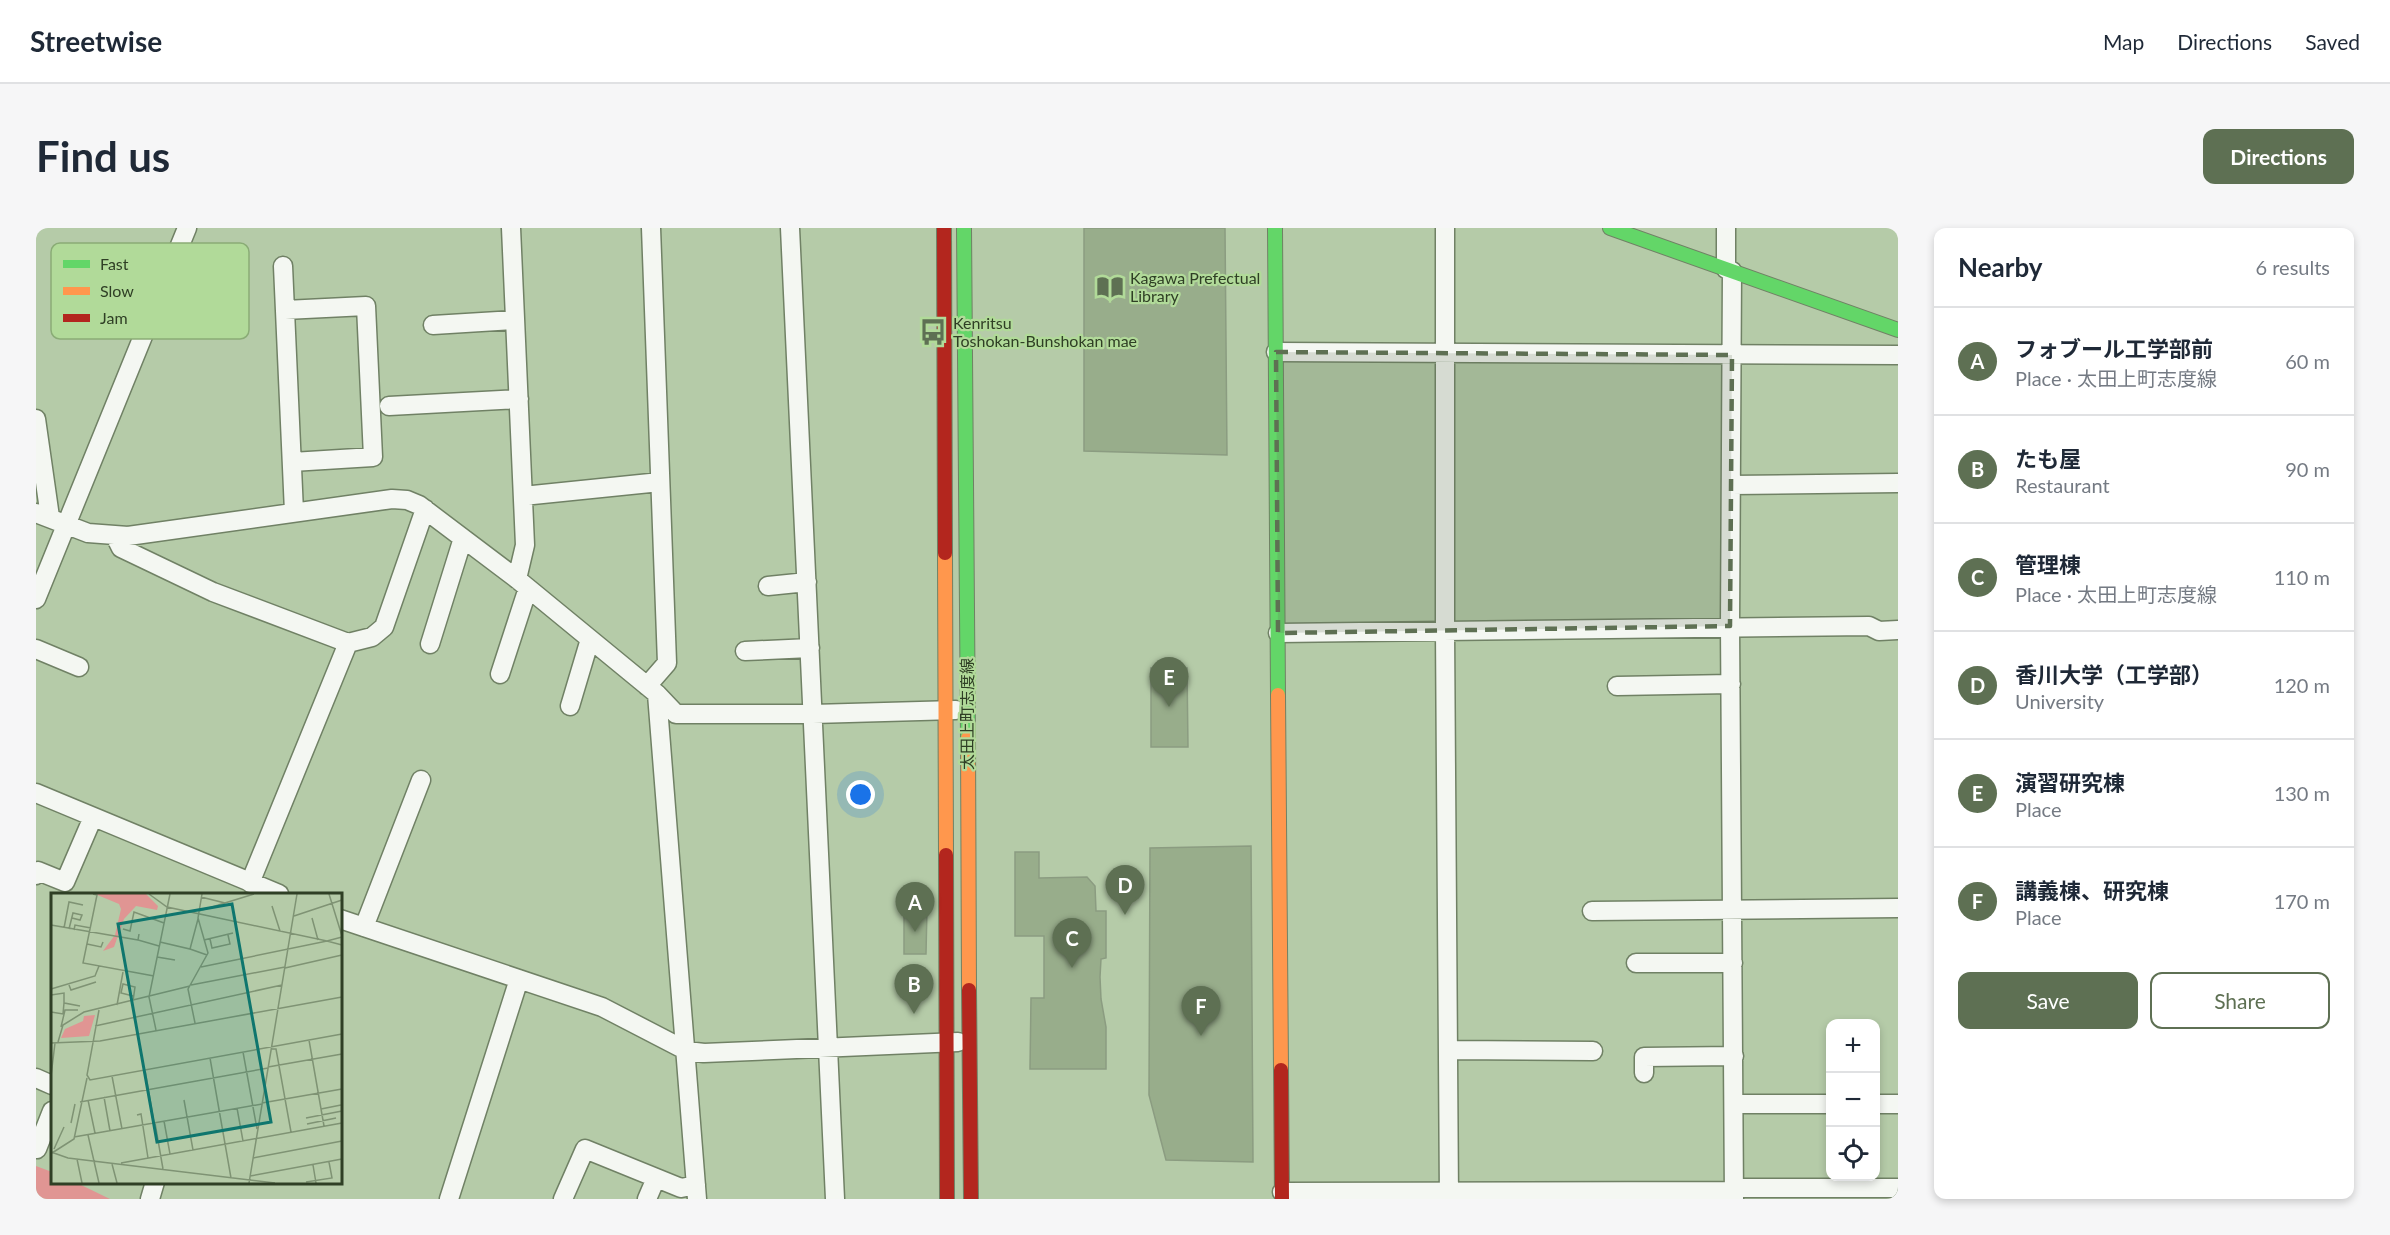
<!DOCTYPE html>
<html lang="en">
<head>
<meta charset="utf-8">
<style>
	:root { --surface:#fff; --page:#f6f6f7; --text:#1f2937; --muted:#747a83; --line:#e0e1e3; --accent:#5e7053 }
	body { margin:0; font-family:Lato,"Noto Sans JP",sans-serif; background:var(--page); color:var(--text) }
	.controls { position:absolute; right:18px; bottom:18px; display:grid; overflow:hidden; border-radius:12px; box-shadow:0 3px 9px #0003 }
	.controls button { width:54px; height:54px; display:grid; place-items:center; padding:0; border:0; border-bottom:2px solid var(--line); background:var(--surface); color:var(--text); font:30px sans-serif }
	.you { position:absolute; left:825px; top:567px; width:21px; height:21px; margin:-15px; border:4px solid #fff; border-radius:50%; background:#1a73e8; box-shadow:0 0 0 9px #1a73e833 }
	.badge { display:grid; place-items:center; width:39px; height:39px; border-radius:50%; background:var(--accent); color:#fff; font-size:20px; font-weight:700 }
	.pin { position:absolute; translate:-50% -50px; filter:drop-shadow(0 2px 3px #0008) }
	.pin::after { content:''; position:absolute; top:32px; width:21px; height:18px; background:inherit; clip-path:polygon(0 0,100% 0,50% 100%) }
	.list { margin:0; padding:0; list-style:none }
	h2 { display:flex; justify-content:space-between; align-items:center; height:78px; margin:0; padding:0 24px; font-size:26px }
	h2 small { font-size:20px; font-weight:400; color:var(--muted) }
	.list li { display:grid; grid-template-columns:39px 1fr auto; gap:18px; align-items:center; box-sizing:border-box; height:108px; padding:0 24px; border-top:2px solid var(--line) }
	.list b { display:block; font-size:22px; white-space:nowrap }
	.list p { margin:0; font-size:20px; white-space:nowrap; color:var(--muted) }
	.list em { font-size:20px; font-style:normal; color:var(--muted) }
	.actions { display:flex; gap:12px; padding:18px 24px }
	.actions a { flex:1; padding:14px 0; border:2px solid var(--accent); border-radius:12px; text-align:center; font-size:21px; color:var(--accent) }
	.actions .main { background:var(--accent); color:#fff }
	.icon { flex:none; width:33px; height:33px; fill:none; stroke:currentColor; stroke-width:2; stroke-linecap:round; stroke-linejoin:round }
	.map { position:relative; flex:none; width:1862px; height:971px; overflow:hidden; border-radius:12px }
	header { display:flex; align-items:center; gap:36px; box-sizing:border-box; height:84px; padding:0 30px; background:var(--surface); border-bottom:2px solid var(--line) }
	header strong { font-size:28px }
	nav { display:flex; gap:33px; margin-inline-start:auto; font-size:21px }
	.intro { display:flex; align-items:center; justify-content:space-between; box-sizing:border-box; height:144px; padding:0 36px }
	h1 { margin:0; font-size:42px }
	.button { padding:15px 27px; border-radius:12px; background:var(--accent); color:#fff; font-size:21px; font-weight:700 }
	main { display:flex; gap:36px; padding:0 36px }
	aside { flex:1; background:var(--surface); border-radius:12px; box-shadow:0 3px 9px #0003 }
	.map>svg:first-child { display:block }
	.water { fill:#e09593 }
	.building { fill:#98ad8b; stroke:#8b9c81; stroke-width:1.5 }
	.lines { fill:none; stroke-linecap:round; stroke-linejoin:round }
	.street-casing { stroke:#708165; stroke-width:21 }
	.fast-casing { stroke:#708165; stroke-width:16 }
	.slow-casing { stroke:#708165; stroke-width:16 }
	.jam-casing { stroke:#708165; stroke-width:16 }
	.street { stroke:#f4f7f2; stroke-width:18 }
	.fast { stroke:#63d668; stroke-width:14 }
	.slow { stroke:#ff974d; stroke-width:14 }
	.jam { stroke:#b3261e; stroke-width:14 }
	.marked { fill:#5e7053; fill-opacity:0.2; stroke:#5e7053; stroke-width:4.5; stroke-dasharray:12 8; stroke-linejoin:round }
	.labels { text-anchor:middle; stroke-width:4.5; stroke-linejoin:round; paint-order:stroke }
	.poi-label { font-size:16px; fill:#2f3f25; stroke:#b1da99; text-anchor:start }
	.street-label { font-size:16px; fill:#2f3f25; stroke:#b1da99 }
	.inset-road { fill:none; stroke:#7f9374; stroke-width:1.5 }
	.view { fill:#0f766e; fill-opacity:0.15; stroke:#0f766e; stroke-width:3 }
	.inset-edge { fill:none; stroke:#2f3f25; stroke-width:3 }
	.key { fill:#b1da99; stroke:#8aac76; stroke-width:1.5 }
	.key-label { font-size:16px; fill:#2f3f25 }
</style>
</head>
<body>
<header>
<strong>Streetwise</strong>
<nav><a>Map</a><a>Directions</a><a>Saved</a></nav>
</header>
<div class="intro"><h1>Find us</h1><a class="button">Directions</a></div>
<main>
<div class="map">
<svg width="1862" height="971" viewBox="0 0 1862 971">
	<rect width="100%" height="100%" fill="#b5cba8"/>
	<path class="water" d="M0,938L16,944V954L41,955L74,971H0Z"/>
	<path class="building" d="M1048,0H1189L1191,227L1048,223Z
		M1115,440H1151L1152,519H1115Z
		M1215,618L1217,934L1130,932L1113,867L1114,620Z
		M979,624H1003V650L1051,649L1059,658L1060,683H1070V730L1065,731L1064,749L1065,771L1070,799V841H994L995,770H1008V708H979Z
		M868,681H891L890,726H868Z"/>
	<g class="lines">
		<defs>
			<path id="street" d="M475,0L489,317L481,351
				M754,0L799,971
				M1409,0V403L1413,971
				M1690,0V41
				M247,38L258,284
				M1696,43L1694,398L1698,971
				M119,80L198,74
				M249,82L330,78L337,229L256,234
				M397,97L479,92
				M1240,124L1862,127
				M353,178L483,171
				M0,191L14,289
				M1696,257L1862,255
				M487,268L624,254
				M0,285L52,305L92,308L356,271L371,272L383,277L481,351L621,466L640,486H777L920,482
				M79,308L85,320L177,364L312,415L214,655
				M732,358L771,354
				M0,371L151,0
				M1242,405L1833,398L1843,403L1862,402
				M312,415L336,409L348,399L389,281
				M394,416L427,310
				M0,421L43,439
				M709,423L774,420
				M464,446L492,360
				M611,458L631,435L615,0
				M1581,458L1695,456
				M621,466L661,971
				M534,478L554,411
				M0,565L243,666
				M0,647L2,643L29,654L57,589
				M1556,683L1862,680
				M304,691L566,779L651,823L668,825L922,814
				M328,699L385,552
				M1600,735H1697
				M1412,822L1557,823
				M1608,845V829L1698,828
				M0,850L16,857
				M1698,876H1794
				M1840,876H1862
				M1,921L16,883
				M1698,960H1862
				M1246,964L1698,963
				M114,971L119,954
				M413,971L483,751
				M527,971L549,921L645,960L660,957
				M611,971L620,950"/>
			<path id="fast" d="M928,0L932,510
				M1239,0L1242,467
				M1574,0L1862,102"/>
			<path id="slow" d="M909,325L910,627
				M1242,467L1245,842
				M932,510L933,762"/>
			<path id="jam" d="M908,0L909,325
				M910,627L911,971
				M933,762L935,971
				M1245,842L1246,971"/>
		</defs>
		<use href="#street" class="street-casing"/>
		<use href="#fast" class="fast-casing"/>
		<use href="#slow" class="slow-casing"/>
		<use href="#jam" class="jam-casing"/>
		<use href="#street" class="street"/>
		<use href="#fast" class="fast"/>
		<use href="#slow" class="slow"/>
		<use href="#jam" class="jam"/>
	</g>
	<path class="marked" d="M1240,124L1696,127L1694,398L1242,405Z"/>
	<defs>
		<symbol id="library-bare" viewBox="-9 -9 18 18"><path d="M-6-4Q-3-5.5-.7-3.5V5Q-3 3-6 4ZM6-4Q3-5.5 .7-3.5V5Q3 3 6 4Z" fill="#5e7053" stroke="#b1da99" stroke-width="2.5" paint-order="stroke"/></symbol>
		<symbol id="bus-bare" viewBox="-9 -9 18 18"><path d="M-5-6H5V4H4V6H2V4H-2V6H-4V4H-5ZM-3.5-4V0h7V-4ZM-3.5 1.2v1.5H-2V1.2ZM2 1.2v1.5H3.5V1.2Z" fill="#5e7053" stroke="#b1da99" stroke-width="2.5" paint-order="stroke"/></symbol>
	</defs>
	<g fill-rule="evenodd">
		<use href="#library-bare" x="1055" y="40" width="38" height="38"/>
		<use href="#bus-bare" x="878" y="85" width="38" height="38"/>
	</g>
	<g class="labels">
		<g class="poi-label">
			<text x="1094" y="56">Kagawa Prefectual<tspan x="1094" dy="18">Library</tspan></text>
			<text x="917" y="101">Kenritsu<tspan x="917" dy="18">Toshokan-Bunshokan mae</tspan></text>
		</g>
		<g class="street-label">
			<text transform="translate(931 486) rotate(-90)" y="6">太田上町志度線</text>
		</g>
	</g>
	<g transform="translate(15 665)">
		<rect width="291" height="291" fill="#b5cba8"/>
		<path d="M44,1H95L107,13L106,17L85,13L73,26L63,54L52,58L64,42L70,16L68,11ZM44,122L38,143L10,145L14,136L32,128L33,123Z" fill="#e09593"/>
		<path class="inset-road" d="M42,1L46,2L32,70L103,83M98,1L116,14L276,48L291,44M278,1L291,43M150,4L174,10M221,13L229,38M148,18L203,1M243,23L291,7M261,25L267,47M0,32L87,47M13,35L18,9L32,12M18,36L22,20L31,22L29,27L21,25M72,36L79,38L83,19L113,30M23,37L24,32L40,35M88,41L87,47L108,53M159,46L161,55L179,51L177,42M153,47L182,40M109,49L139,56L147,26M36,51L50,54L52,49M139,56L156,62M106,64L124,67M150,74L276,48L291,52M234,75L291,62M18,92L20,97L45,89M140,92L234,74M0,96L44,83L48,73M0,102L13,100V110M82,103L70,100L72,91L84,94L82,108M66,112L72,79M48,117L36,182L39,187L291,141M0,119L12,121L13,110L29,113M144,130L137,96L157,60L147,25L151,1M44,133L231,92M10,134L14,117H27M105,137L98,104L119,1M258,147L273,233M7,149L12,132L33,119L139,93M0,150L49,148L291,104M221,156H225L240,239M192,159L206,236M159,165L180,285M217,174L291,161M94,177L103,230M0,183L4,150M61,183L71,236M53,204L59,238M37,207L44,240M133,207L142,257M29,209L217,175M211,210L291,196M186,215L192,248M270,216L290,212M86,222L90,221L97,265M255,225L291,218M113,228L119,261M20,230L24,211M104,230L112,276M256,231L285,225M37,242L48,290M23,244L211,211M3,256L13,234M0,259L17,265L224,290M1,260L23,246L36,185M202,265L291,248M26,266L31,290M70,270L291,230M61,271L66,290M262,272L265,290M199,283L291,266M255,289L281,285L278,269M198,290L246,1"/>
		<path class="view" d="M181,11L220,229L106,249L67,31Z"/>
		<rect width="291" height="291" class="inset-edge"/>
	</g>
	<rect x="15" y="15" width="198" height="96" rx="9" class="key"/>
	<rect x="27" y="32" width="27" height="8" fill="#63d668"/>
	<rect x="27" y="59" width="27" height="8" fill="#ff974d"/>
	<rect x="27" y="86" width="27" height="8" fill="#b3261e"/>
	<g class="key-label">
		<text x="64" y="42">Fast</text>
		<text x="64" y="69">Slow</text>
		<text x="64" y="96">Jam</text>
	</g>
</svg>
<div class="controls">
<button>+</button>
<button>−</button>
<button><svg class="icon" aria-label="locate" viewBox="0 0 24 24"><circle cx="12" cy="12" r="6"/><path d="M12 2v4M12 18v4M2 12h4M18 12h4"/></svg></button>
</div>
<div class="you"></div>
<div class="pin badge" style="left:879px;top:704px">A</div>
<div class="pin badge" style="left:878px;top:786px">B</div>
<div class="pin badge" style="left:1036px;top:740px">C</div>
<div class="pin badge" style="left:1089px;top:687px">D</div>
<div class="pin badge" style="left:1133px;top:479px">E</div>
<div class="pin badge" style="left:1165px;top:808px">F</div>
</div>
<aside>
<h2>Nearby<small>6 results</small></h2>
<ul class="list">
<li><span class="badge">A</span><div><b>フォブール工学部前</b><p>Place · 太田上町志度線</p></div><em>60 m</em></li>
<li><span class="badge">B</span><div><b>たも屋</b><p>Restaurant</p></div><em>90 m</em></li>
<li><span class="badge">C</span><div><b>管理棟</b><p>Place · 太田上町志度線</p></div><em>110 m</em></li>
<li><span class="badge">D</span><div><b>香川大学（工学部）</b><p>University</p></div><em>120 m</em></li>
<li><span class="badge">E</span><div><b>演習研究棟</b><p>Place</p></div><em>130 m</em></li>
<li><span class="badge">F</span><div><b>講義棟、研究棟</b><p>Place</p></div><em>170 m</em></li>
</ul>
<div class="actions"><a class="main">Save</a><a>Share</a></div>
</aside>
</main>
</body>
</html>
